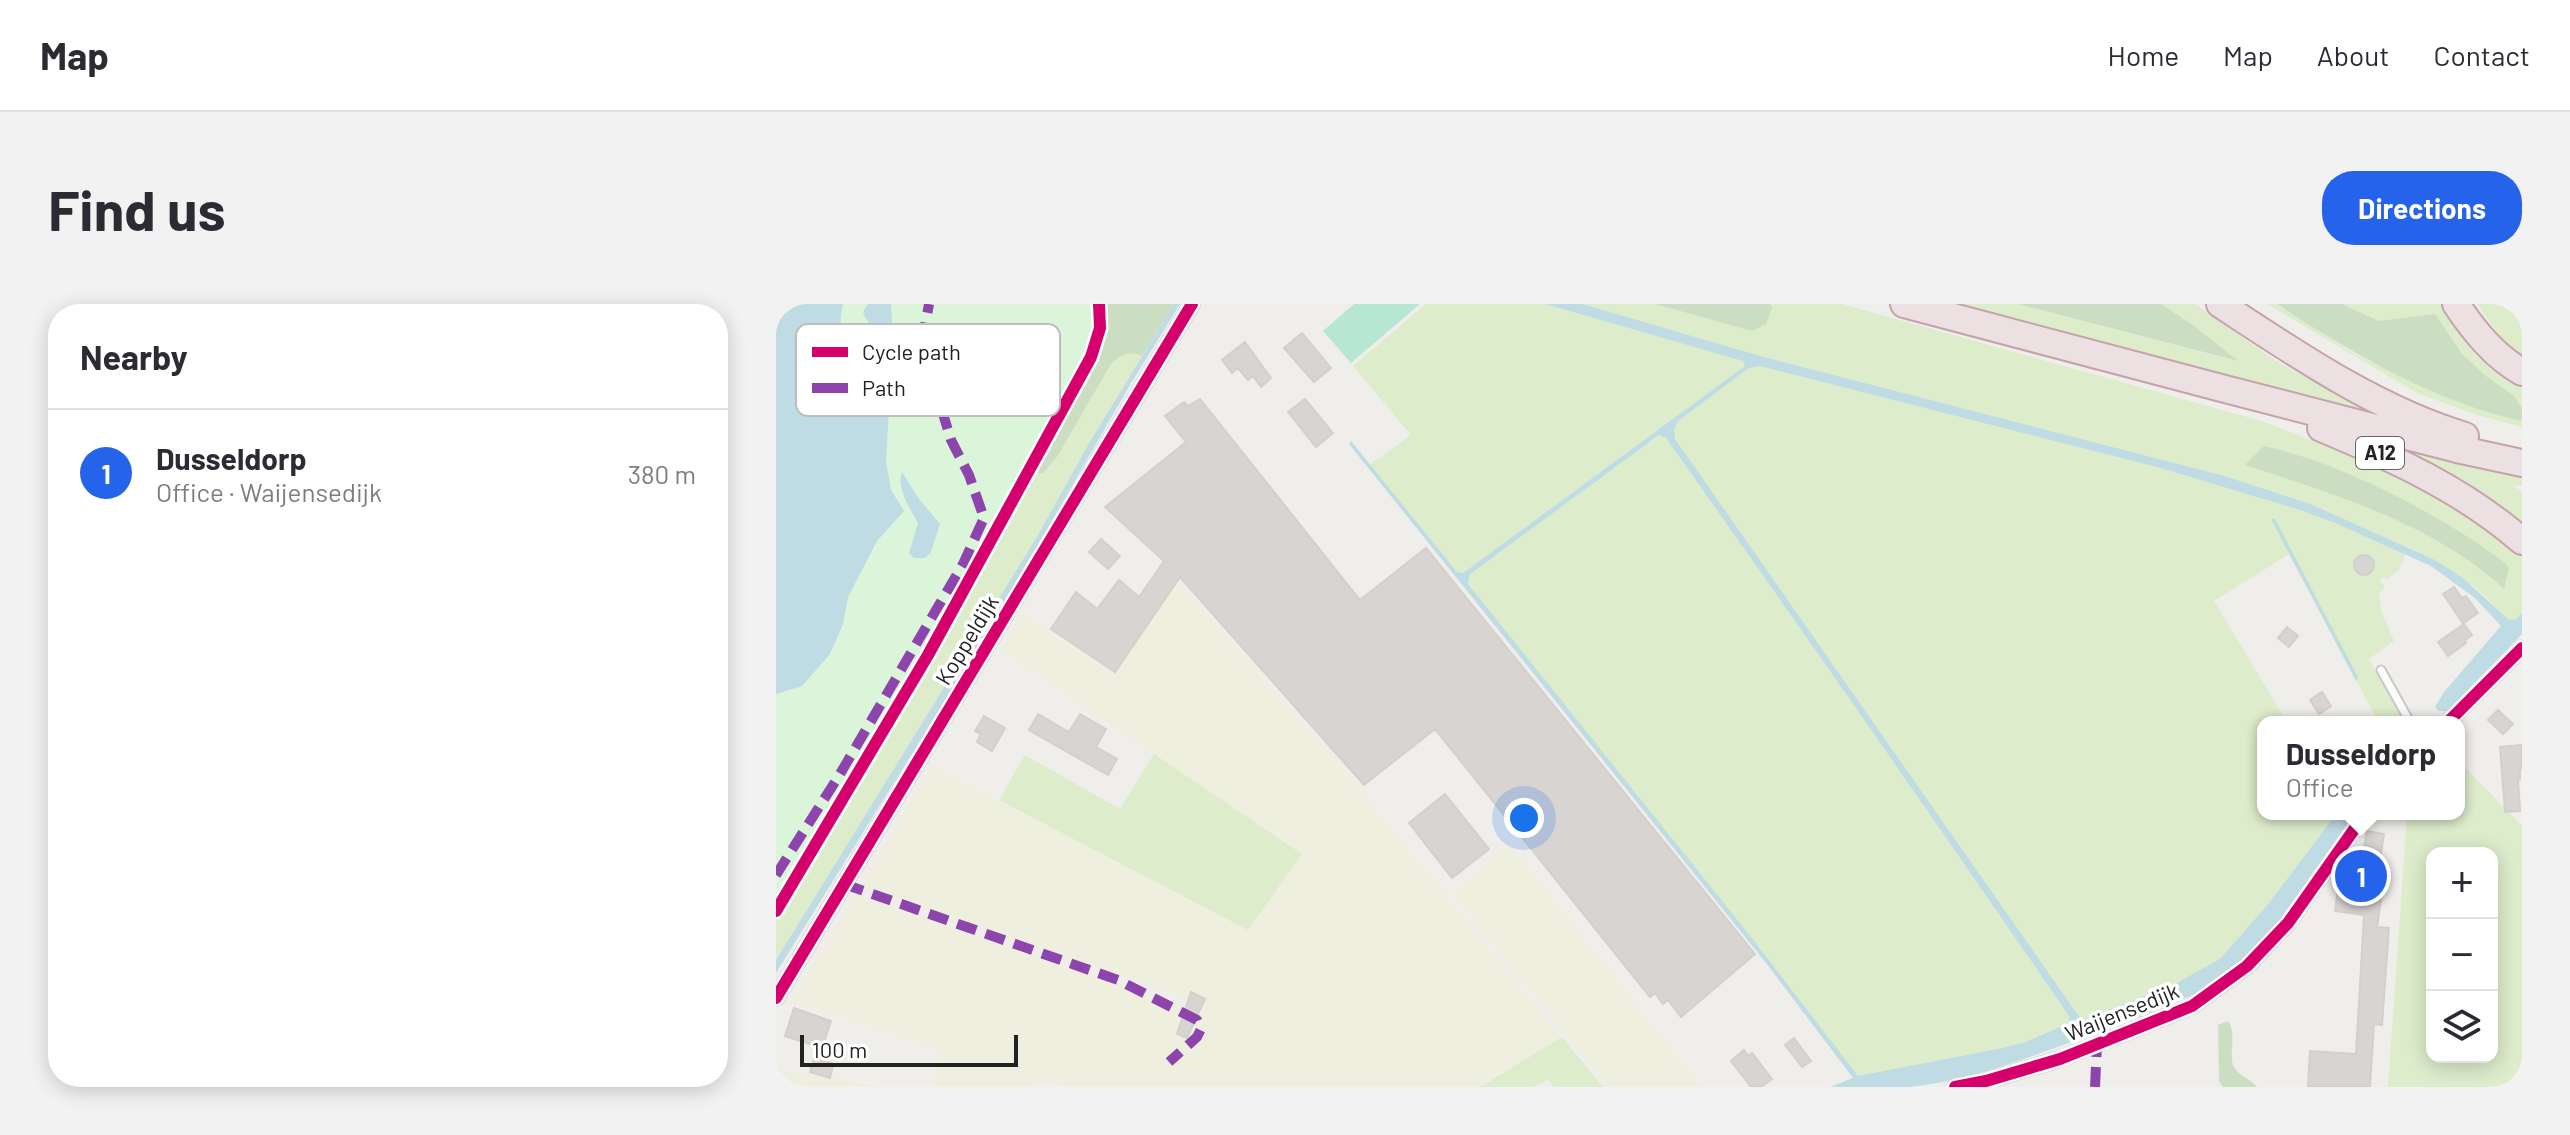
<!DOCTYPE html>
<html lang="en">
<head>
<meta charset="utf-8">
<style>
	:root { --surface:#fff; --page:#f2f2f3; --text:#2b2b33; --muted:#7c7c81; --line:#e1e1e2; --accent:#2563eb }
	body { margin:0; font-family:Barlow,sans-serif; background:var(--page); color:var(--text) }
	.controls { position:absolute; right:24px; bottom:24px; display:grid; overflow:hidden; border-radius:16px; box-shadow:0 4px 20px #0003 }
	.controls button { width:72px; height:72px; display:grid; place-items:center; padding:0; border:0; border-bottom:2px solid var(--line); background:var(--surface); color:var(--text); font:40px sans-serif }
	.scale { position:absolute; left:24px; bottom:20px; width:218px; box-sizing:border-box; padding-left:8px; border:4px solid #222; border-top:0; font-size:22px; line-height:28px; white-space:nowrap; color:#222; -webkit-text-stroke:6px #fff; paint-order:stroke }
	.you { position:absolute; left:748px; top:514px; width:28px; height:28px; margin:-20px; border:6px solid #fff; border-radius:50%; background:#1a73e8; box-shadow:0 0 0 12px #1a73e833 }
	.badge { display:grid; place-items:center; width:52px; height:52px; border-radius:50%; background:var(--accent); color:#fff; font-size:26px; font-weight:700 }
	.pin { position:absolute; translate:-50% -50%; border:4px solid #fff; box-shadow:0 2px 8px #0006 }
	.popup { position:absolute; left:1481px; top:412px; width:208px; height:104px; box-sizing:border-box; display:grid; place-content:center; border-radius:16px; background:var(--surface); filter:drop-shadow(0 2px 6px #0005); font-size:26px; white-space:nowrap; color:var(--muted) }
	.popup b { font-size:30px; color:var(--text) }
	.popup::after { content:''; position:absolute; left:50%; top:100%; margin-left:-16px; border:16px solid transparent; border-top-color:var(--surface) }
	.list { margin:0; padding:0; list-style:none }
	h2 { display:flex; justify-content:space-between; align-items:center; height:104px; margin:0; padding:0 32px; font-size:34px }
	h2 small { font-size:26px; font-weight:400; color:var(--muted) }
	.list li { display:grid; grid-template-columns:52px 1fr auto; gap:24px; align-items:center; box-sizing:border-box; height:128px; padding:0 32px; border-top:2px solid var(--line) }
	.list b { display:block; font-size:30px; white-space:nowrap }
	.list p { margin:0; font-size:26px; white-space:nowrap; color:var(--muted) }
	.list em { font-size:26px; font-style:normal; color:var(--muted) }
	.icon { flex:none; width:44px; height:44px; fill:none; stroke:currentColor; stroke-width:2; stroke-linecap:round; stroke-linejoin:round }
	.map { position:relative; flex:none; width:1746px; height:783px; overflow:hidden; border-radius:32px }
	header { display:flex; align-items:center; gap:48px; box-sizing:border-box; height:112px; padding:0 40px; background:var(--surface); border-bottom:2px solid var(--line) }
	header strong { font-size:38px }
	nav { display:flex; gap:44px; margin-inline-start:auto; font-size:28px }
	.intro { display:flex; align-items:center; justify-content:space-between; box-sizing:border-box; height:192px; padding:0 48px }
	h1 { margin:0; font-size:56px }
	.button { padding:20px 36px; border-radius:32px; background:var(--accent); color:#fff; font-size:28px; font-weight:700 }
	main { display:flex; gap:48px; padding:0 48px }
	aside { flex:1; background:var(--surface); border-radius:32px; box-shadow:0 4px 20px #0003 }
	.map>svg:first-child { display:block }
	.farmland { fill:#efefdf }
	.grass { fill:#ddeccb; fill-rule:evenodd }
	.forest { fill:#cbdec1 }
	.park { fill:#daf5da }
	.pitch { fill:#b7e6d2 }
	.water { fill:#bfdbe3; fill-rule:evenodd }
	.building { fill:#d7d4d2; stroke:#d3d0cc; stroke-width:2 }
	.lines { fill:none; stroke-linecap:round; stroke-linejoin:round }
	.service-casing { stroke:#c9c8c7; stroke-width:11 }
	.minor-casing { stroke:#c9c8c7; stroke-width:18 }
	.motorway-casing { stroke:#c5a2ac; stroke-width:30 }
	.service { stroke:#fdfcfc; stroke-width:7 }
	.minor { stroke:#fdfcfc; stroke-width:14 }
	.motorway { stroke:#ece0e2; stroke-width:26 }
	.quiet { stroke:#8e44ad; stroke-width:10; stroke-dasharray:20 10; stroke-linecap:butt }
	.cycleway-casing { stroke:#fff; stroke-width:17 }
	.cycleway { stroke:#d6006c; stroke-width:12 }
	.labels { text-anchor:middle; stroke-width:7; stroke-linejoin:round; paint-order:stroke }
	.shield { fill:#fff; stroke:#646464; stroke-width:2 }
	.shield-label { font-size:20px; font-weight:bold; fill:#222 }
	.street-label { font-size:22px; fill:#222; stroke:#fff }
	.key { fill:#fff; stroke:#bdbdbd; stroke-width:2 }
	.key-label { font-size:22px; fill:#222 }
</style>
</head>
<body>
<header>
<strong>Map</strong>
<nav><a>Home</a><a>Map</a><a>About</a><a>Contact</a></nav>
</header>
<div class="intro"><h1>Find us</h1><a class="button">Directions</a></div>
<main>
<aside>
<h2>Nearby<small></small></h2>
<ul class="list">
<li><span class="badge">1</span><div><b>Dusseldorp</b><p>Office · Waijensedijk</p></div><em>380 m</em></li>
</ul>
</aside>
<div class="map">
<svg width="1746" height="783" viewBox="0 0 1746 783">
	<rect width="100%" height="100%" fill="#f0eeeb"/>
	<path class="farmland" d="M401,278L568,467L786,733L703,783H288L263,775L261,783H158L166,747L16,697L80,590L409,703L412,695L85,582L156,462L473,626L525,549L225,347L247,309L337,371Z
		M734,540L925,783H833L676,590Z
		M0,764L109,783H0Z"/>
	<path class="grass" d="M650,0H769L968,57L970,60L968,63L687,269L681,268L593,161L635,131L577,62Z
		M803,0H879L976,27L995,4L994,0H1066L1489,118L1637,176L1746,247V309L1739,316C1727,315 1718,301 1709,292C1686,271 1660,257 1632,243L1623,266L1612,275L1607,273L1604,278L1609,282L1603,291L1606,309L1618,337L1593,355L1628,418L1602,417L1513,250L1438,297L1511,418H1487V510H1560L1493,599L1444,655L1425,667L1397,681L1250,738L1197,752L1082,773L973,631L684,274L888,128L983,52ZM1488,142L1523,151L1673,222L1727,257L1728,285C1660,224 1570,191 1484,166Z
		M1176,0H1241L1460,57L1417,21L1385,0H1419L1505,60L1606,114Z
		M1491,0H1501L1577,49L1668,92L1746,117V123L1698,110L1641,89Z
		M1566,0H1669C1686,43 1706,62 1746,84V104C1737,88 1721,82 1707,71C1687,53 1672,33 1659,10L1603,17Z
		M1701,0H1746V54L1733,45Z
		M355,48L366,52L262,231L0,656V615L178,318L256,169H267L281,153L335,60L348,49Z
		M1582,128L1746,171V182L1737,181L1746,188V227Z
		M378,450L526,550L472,626L223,496L249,451L344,505Z
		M1683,457L1746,522V783H1612L1631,510H1683ZM1656,549H1716V753H1656Z
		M786,733L827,783H778L772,775L758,783H704Z"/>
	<path class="forest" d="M328,0H398L366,52C351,47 347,50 335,60L281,153L267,169H256L327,38L330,18Z
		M879,0H994L996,4L990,20L976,27Z
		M1241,0H1385L1417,21L1462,57Z
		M1501,0H1566L1603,17L1659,10L1686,50L1711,73L1738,92L1746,104V117C1657,97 1577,50 1501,0Z
		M1488,142C1565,158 1664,211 1727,257L1733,264L1728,285C1656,219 1560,191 1469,161Z
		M1452,717C1461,730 1453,747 1457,761C1461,772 1475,774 1481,783H1447L1443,777L1442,721Z"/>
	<path class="park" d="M0,0H319L323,14L318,40L151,347L0,596Z"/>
	<path class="pitch" d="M578,0H644L575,59L547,27Z"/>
	<path class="water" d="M0,0H67C60,31 69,34 95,45L108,37C101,25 91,21 87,8L92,0H115L119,63L113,104L110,158L115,186L128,207L101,237L72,293L67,320L54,350L26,382L0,390Z
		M398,0H404L354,81L219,315L0,669V656L262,231L315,136Z
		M769,0H806L984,52L1448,172L1534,200L1657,255L1687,274L1732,315L1739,316L1746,309V330L1671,407H1663L1659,403L1668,388L1725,322L1699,294L1655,262L1557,218L1518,204L1385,164L984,62L973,64L902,117L898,126L899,135L1304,714L1309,715L1397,681L1444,655L1493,599L1560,510H1578C1539,566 1502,628 1448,671C1414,697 1372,709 1332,724C1267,748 1203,775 1134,783C1108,783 1080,783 1054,783L1077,774L990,659L573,140L575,137L681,268L687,269L969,62L967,57ZM883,131L890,134C1026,326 1160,518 1293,712V719L1250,738L1222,745L1082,772L971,628L692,280L694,270Z
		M126,168L143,195L164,220L155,248L149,254H138L133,249L142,219C134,204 120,184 126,168Z
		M1496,214L1499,215L1582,373L1580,377L1496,217Z"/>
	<path class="building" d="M526,29L555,64L538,78L508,44Z
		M469,38L495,74L485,83L477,72L472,76L462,64L456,69L446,56Z
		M424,95L584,296L650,244L979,650L905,713L892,696L887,700L879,689L874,693L659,425L588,481L404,273L339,368L275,325L300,288L321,305L343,276L363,293L388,257L329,203L410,138L389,112L408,98L412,102Z
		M529,95L557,129L540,143L512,108Z
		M325,235L344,252L332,265L313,248Z
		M1578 261a10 10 0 1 1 20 0a10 10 0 1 1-20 0Z
		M1678,283L1686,294L1690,292L1702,309L1687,319L1667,290Z
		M1688,320L1696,331L1689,336L1690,339L1672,352L1662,338Z
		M1511,323L1522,332L1513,343L1502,334Z
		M1546,388L1555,402L1543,410L1534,396Z
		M1722,406L1737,420L1727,430L1712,416Z
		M262,410L293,428L304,410L330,425L320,443L341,455L332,471L253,426Z
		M208,412L229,424L216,447L201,438L205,430L199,427Z
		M1746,441V464H1744V475L1742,476L1744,507L1729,508L1724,443Z
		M669,490L713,545L676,574L633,519Z
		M1591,527L1608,530L1603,562L1610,563L1601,623L1613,624L1606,721L1598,720L1594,783H1532L1534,747L1580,750L1588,611L1559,607L1565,561L1568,557L1579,559L1581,544L1588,545Z
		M415,688L429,695L411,734L401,730Z
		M18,704L55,717L46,744L9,732Z
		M1018,734L1035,757L1026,763L1009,741Z
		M968,746L972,752L976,749L996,775L985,783H975L955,757Z
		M38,754L56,759L57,761L54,774L34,768Z"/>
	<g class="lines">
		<defs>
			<path id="service" d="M1605,366L1634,418"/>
			<path id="minor" d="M1672,418L1746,344
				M0,694L416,0
				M1179,783L1210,777L1284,755L1416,702L1471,662L1512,619L1589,510"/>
			<path id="motorway" d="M1128,0L1449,85L1681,145L1746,159
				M1444,0C1520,50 1600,105 1689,132
				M1680,0C1698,27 1718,52 1746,68
				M1545,124C1617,154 1686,185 1746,237"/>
		</defs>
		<use href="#service" class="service-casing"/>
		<use href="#minor" class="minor-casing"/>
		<use href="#motorway" class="motorway-casing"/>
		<use href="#service" class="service"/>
		<use href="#minor" class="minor"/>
		<use href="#motorway" class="motorway"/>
		<path class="quiet" d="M0,571L64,470L187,260L208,214L193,171L175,136L150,54L147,33L153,0
			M68,580L342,676L421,716L425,725L421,733L393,758
			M1319,783L1321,740"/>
		<defs>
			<path id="cycleway" d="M1672,418L1746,344
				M0,607L152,351L315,53L324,24L323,0
				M0,694L416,0
				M1179,783L1210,777L1284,755L1416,702L1471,662L1512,619L1589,510"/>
		</defs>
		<use href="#cycleway" class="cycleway-casing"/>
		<use href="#cycleway" class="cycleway"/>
	</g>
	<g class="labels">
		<rect class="shield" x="1580" y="133" width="48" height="32" rx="6"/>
		<g class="shield-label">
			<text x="1604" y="156">A12</text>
		</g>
		<g class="street-label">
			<text transform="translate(191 336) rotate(-59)" y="8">Koppeldijk</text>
			<text transform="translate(1346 708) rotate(-22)" y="8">Waijensedijk</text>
		</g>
	</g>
	<rect x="20" y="20" width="264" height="92" rx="12" class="key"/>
	<rect x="36" y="43" width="36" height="10" fill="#d6006c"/>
	<rect x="36" y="79" width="36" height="10" fill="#8e44ad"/>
	<g class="key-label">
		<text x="86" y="56">Cycle path</text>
		<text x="86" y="92">Path</text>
	</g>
</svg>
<div class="controls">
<button>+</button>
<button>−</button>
<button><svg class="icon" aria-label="layers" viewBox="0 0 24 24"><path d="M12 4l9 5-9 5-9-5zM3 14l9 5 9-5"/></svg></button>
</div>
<div class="scale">100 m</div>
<div class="you"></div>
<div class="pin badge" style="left:1585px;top:572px">1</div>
<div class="popup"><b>Dusseldorp</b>Office</div>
</div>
</main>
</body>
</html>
